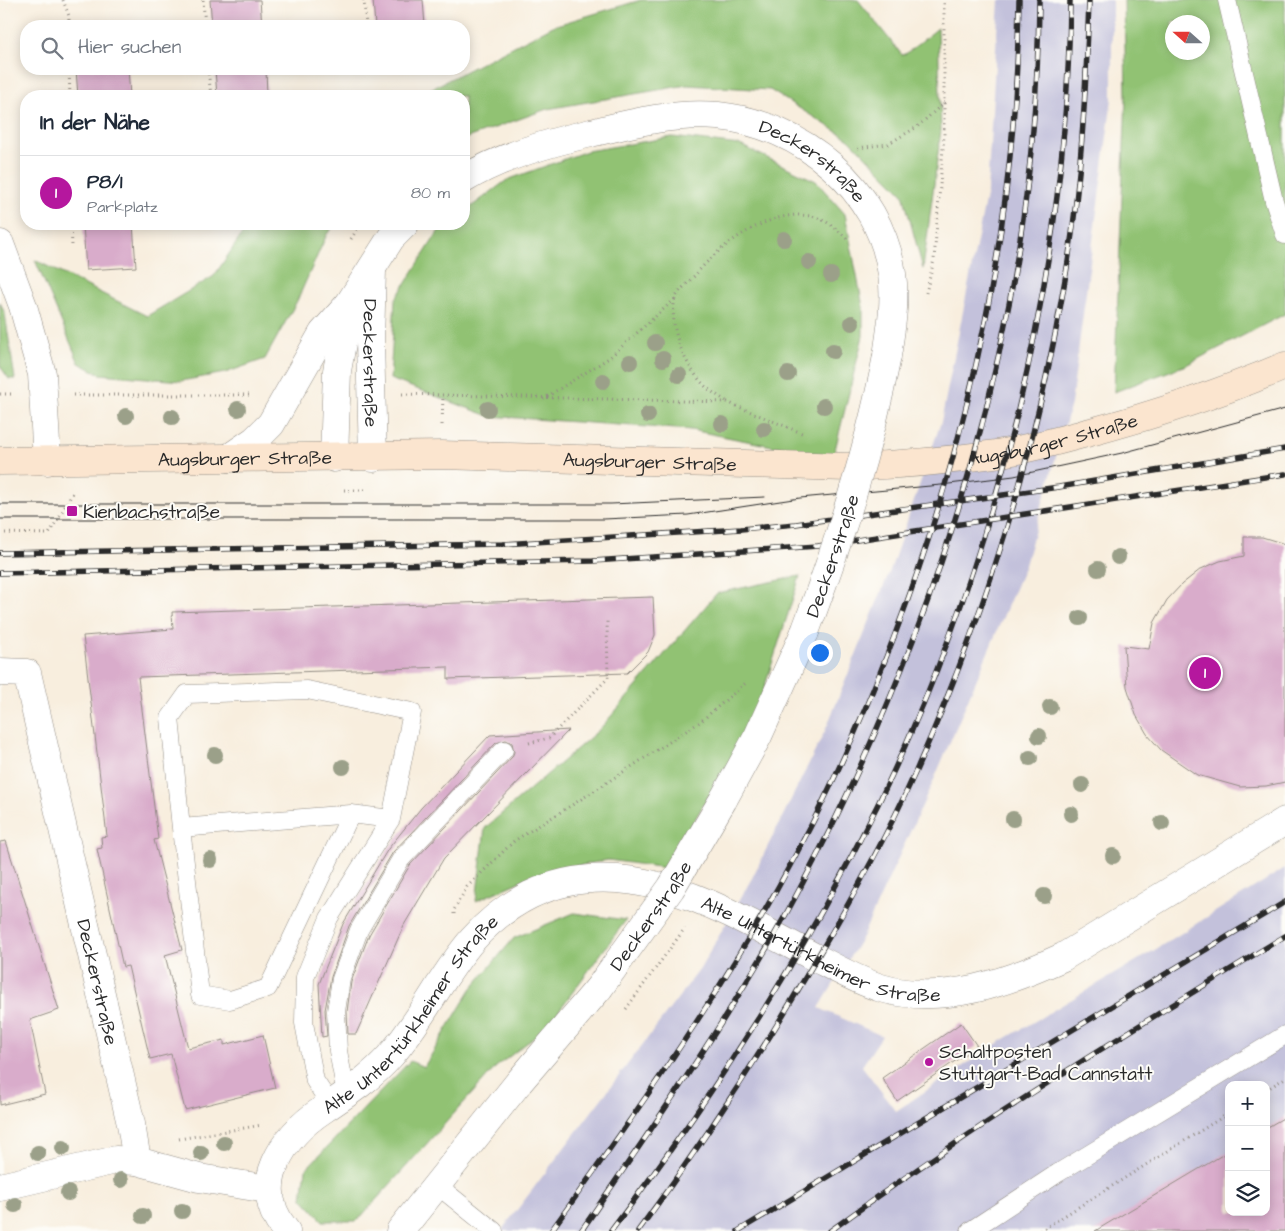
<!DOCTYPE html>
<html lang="de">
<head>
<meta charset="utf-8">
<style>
	:root { --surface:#fff; --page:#f6f6f7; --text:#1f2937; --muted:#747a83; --line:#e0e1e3; --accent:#b5179e }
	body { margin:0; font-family:"Architects Daughter",sans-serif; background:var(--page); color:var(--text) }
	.controls { position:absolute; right:15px; bottom:15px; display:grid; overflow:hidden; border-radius:10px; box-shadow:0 2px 12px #0003 }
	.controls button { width:45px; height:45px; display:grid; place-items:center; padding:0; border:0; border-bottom:1px solid var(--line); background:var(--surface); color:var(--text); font:25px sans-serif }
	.compass { position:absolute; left:1165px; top:15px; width:45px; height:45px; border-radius:50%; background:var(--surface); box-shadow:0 2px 12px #0003; rotate:291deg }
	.you { position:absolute; left:819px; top:652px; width:18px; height:18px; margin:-12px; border:4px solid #fff; border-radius:50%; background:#1a73e8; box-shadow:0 0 0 8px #1a73e833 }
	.badge { display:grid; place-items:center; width:32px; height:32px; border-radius:50%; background:var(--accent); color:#fff; font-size:16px; font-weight:700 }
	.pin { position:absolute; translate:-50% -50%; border:2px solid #fff; box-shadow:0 1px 5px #0006 }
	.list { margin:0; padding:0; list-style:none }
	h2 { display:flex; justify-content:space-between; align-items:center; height:65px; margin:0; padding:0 20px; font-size:21px }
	h2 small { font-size:16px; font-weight:400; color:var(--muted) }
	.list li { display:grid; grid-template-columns:32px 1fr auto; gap:15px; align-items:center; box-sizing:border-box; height:75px; padding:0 20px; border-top:1px solid var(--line) }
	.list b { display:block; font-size:19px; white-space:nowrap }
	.list p { margin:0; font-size:16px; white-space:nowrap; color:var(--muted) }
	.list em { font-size:16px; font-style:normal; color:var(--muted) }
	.icon { flex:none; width:28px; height:28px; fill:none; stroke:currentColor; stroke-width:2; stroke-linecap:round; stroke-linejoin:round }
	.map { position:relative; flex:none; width:1285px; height:1231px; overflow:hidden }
	.search { position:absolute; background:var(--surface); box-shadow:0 2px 12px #0003; left:20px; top:20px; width:450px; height:55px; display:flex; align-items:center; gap:12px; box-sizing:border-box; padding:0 18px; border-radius:20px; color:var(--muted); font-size:19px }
	.panel { position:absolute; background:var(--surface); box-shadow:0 2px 12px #0003; left:20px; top:90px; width:450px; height:140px; border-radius:20px }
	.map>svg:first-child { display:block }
	.industrial { fill:#c3c1db; fill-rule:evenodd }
	.green { fill:#91c273; stroke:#5e764f; fill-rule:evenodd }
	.building { fill:#d9accb }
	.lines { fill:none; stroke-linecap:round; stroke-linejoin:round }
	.service-casing { stroke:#928c84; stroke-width:19 }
	.minor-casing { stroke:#928c84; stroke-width:29 }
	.tertiary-casing { stroke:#928c84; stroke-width:29 }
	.secondary-casing { stroke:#928c84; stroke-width:29 }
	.path { stroke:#928c84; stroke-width:3; stroke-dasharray:1 4; stroke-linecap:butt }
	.service { stroke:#fff; stroke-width:18 }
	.minor { stroke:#fff; stroke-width:28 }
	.tertiary { stroke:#fff; stroke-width:28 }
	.secondary { stroke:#fbe5cf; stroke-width:28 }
	.tram { stroke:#2b2b2b; stroke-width:1 }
	.rail-casing { stroke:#2b2b2b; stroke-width:5.5 }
	.rail { stroke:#fdfcf7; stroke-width:4; stroke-dasharray:11; stroke-linecap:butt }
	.tertiary-bridge-casing { stroke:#928c84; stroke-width:29; stroke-linecap:butt }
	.tertiary-bridge { stroke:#fff; stroke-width:28 }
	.tree { fill:#9ba089 }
	.poi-dot { fill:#b5179e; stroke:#fdfcf7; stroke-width:2 }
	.labels { text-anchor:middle; stroke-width:4; stroke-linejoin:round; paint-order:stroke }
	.street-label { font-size:19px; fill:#2b2b2b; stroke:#fdfcf7 }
	.poi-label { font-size:19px; fill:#2b2b2b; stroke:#fdfcf7; text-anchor:start }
</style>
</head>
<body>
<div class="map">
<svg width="1285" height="1231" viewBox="0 0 1285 1231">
	<rect width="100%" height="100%" fill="#fdfcf7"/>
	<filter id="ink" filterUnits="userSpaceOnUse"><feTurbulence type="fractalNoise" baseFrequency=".02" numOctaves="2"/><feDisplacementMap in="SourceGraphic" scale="10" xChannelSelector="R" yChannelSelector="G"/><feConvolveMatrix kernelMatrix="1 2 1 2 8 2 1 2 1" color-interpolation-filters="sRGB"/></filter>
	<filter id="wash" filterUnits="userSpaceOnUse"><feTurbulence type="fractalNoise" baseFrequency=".0096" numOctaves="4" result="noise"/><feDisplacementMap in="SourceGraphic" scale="20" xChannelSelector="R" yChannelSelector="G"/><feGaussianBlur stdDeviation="1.12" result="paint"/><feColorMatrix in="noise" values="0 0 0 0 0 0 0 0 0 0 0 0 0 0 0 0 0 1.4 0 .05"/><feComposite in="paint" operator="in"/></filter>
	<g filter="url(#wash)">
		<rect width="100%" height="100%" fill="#f8eede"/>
		<path class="industrial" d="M999,0H1112V99L1071,404L1025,565L933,782L862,937L819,1008L882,1036L862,1066L896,1111L993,1046L1153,951L1285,868V1231H501L700,969L752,878L825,731L891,568L941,422L987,191ZM1229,1085H1266V1212H1229Z"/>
		<path class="green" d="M641,0H858L902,55L907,53L938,28L941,130L923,269L903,194L849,139L770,90L687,85L547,109L464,139V96H417L553,26Z
			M1124,0H1285V314L1186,365L1114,392L1126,97ZM1172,22H1202V52H1172Z
			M672,137L740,145L816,181L845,214L863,307V336L833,458L691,430L489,416L390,379L395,300L440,229L447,224H464V212L507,180L587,151Z
			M249,224H336L327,234L297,301L265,359L225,373L181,381L100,374L79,363L35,260L147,316L214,276Z
			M0,302L5,314L15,379H9L0,366Z
			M800,576L754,720L666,868L608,860L537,874L476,901L485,828L600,729L717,593Z
			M574,913L626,920L546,1028L496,1067L357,1221H323L302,1198L306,1169L410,1061L424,1067L471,989L514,938Z"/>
		<g id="blocks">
			<path class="building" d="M210,0H260L262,26H212Z
				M373,0H423L425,26H375Z
				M76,69H128L130,96H78Z
				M215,69H266L267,96H217Z
				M83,224H133L136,267L86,270Z
				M1244,537H1262L1285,544V782L1266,786L1240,787L1197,775L1161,750L1147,734L1136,715L1127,687L1124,646L1149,649L1154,623L1167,600L1182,584L1201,569L1220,561L1244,556Z
				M653,597L655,635L648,652L627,673L448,679V667L138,677L158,839L154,840L182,950L165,955L188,1048L224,1040V1045L263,1035L275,1088L185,1110L171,1054L150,1059L128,966L123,967L97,849L102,848L101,837L107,836L83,636L173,629L172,612Z
				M569,730L444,858L404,925L356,1034H348L347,1012L351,982L369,935L410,865L512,757L514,752L512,743L506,740L496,743L393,852L349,926L331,977L325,1010L327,1036L322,1037L319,984L343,924L388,849L421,808L490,735Z
				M6,841L59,1010L30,1020L45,1094L0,1105V842Z
				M961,1023L977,1046L897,1101L882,1078Z
				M1285,1117V1231H1095L1229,1151V1212H1266V1128Z"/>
		</g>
	</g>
	<g filter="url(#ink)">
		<use href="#blocks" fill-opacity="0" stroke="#928c84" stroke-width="1"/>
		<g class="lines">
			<defs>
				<path id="service" d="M1227,0L1274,201L1285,235
					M181,828L200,995L230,1000L268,988L351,814
					M346,1093L338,1051L336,1011L341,979L359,930L401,859L504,750
					M330,1104L315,1081L304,1023L305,977L329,918L391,819L412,712L307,690L187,694L170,718L181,828L351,814L391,819
					M437,1185L494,1231
					M970,1231L1058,1173L1285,1035"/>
				<g id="minor">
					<path d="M0,244L23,306L42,374L47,461"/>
					<path id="s1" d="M0,672L27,673L131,1124L137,1161"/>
					<path d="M0,1187L116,1160L137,1161L199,1178L268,1189"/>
					<path id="s2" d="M286,1231C248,1186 283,1136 324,1109C348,1093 372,1077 391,1055C441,997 456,932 530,895C628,847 730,913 816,958C837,969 858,981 881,988C942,1006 1008,982 1063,957L1285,821"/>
				</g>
				<g id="tertiary">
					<path id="s3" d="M464,179C502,156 548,143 591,133C632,123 675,112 718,116C801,124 880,188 892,274C896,301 891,329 887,356"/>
					<path id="s4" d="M372,269L370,341L373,458"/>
					<path d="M229,458L255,440L271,424L323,333L349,304"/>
					<path d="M334,458L337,371L349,304L391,238L405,224"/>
					<path d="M723,800L758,736L805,632"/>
					<path d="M400,1231L519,1082L599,988"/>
				</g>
				<g id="secondary">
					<path id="s5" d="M0,461L442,455L847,467C897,465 946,461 995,454C1026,450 1057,441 1087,433C1155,415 1221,393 1285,366"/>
				</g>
			</defs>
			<use href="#service" class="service-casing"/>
			<use href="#minor" class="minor-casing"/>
			<use href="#tertiary" class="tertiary-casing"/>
			<use href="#secondary" class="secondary-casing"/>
			<path class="path" d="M63,0L69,16V26
				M203,0L205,26
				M364,0L366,26
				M69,69L70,96
				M208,69L211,96
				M858,148L888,144L917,127L945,102
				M71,224L72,246
				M351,239L358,228
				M926,293L934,260L944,136V0
				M0,394H12
				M402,394L727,402L804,434
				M73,395H252
				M543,399L609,358L676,298
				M726,401C719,396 711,392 705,386C685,366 668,328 675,299C678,291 691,280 697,273C722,243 776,204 818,218C831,223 839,231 848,240
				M442,425L443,396
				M344,490H365
				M0,533L49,534L74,491
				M529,743L549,738L608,678L607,620
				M454,914V910L467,887L514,841L580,800L700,722L747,682
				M626,1009L685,928
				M1266,1090L1285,1078
				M179,1139L262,1125
				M1040,1231L1229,1113"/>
			<use href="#service" class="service"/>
			<use href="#minor" class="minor"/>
			<use href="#tertiary" class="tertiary"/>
			<use href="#secondary" class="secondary"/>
			<path class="tram" d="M0,504H611L765,497
				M0,519H604L688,515L800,498L941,485L1014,476L1122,453L1285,409"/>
			<defs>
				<path id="rail" d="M0,553L503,544L741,529L796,524L1059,487L1285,449
					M0,573L593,561L818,546L1285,474
					M551,1231C653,1090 755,945 830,787C946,542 1016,272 1019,0
					M581,1231C657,1121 735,1010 798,892C944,618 1037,312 1039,0
					M611,1231C712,1098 804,955 878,804C996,562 1068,270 1070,0
					M638,1231C703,1143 763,1051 818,956C853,897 887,836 915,773C986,614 1038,445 1066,274C1081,184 1086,91 1089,0
					M738,1231L1285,902
					M830,1231C976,1124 1131,1030 1285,936"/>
			</defs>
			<use href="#rail" class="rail-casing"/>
			<use href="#rail" class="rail"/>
			<defs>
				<g id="tertiary-bridge">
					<path id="s6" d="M805,632C839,542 869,451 887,356"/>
					<path id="s7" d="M599,988L671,888L723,800"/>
				</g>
			</defs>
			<use href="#tertiary-bridge" class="tertiary-bridge-casing"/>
			<use href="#tertiary-bridge" class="tertiary-bridge"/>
		</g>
		<g class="tree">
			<circle cx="784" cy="239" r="8"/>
			<circle cx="809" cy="262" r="8"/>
			<circle cx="831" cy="275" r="8"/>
			<circle cx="852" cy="323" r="8"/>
			<circle cx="655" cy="343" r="8"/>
			<circle cx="833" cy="351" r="8"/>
			<circle cx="663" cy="359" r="8"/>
			<circle cx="630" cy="362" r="8"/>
			<circle cx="788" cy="374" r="8"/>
			<circle cx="679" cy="375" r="8"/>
			<circle cx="603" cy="381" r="8"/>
			<circle cx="824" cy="406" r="8"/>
			<circle cx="238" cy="409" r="8"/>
			<circle cx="488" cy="409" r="8"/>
			<circle cx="648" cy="415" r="8"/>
			<circle cx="126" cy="416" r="8"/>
			<circle cx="172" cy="417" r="8"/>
			<circle cx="722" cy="424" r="8"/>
			<circle cx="764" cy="429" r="8"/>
			<circle cx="1118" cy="557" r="8"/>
			<circle cx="1098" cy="569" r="8"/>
			<circle cx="1080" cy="618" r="8"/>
			<circle cx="1050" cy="707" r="8"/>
			<circle cx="1039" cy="736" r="8"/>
			<circle cx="215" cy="755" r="8"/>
			<circle cx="1030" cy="758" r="8"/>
			<circle cx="343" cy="767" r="8"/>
			<circle cx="1082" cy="785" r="8"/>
			<circle cx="1071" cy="814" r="8"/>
			<circle cx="1013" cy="819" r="8"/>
			<circle cx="1162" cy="823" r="8"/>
			<circle cx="1113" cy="856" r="8"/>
			<circle cx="210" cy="860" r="8"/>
			<circle cx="1044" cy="896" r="8"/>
			<circle cx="224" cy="1143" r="8"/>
			<circle cx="63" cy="1148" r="8"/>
			<circle cx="38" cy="1153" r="8"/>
			<circle cx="201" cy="1153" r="8"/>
			<circle cx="121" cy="1180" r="8"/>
			<circle cx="68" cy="1193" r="8"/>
			<circle cx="15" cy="1205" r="8"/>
			<circle cx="182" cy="1211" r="8"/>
			<circle cx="143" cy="1216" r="8"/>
		</g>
	</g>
	<g class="poi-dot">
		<rect x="66" y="505" width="12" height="12" rx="2.5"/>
		<circle cx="929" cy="1062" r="5"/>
	</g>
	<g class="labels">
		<g class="street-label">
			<text dy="7" stroke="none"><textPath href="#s3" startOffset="372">Deckerstraße</textPath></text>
			<text dy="7" stroke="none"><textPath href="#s4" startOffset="94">Deckerstraße</textPath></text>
			<text dy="7" stroke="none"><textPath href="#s5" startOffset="1055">Augsburger Straße</textPath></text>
			<text dy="7" stroke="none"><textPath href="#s5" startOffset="245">Augsburger Straße</textPath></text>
			<text dy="7" stroke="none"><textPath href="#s5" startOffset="650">Augsburger Straße</textPath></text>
			<text dy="7" stroke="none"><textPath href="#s6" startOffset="81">Deckerstraße</textPath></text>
			<text dy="7" stroke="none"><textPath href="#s7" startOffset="89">Deckerstraße</textPath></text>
			<text dy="7" stroke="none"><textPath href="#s2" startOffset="755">Alte Untertürkheimer Straße</textPath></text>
			<text dy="7" stroke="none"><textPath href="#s1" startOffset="344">Deckerstraße</textPath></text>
			<text dy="7" stroke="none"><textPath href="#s2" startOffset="276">Alte Untertürkheimer Straße</textPath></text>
		</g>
		<g class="poi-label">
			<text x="83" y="518">Kienbachstraße</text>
			<text x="939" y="1058">Schaltposten<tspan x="939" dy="22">Stuttgart-Bad Cannstatt</tspan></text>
		</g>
	</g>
</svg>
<div class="controls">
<button>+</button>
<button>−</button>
<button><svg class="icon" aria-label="layers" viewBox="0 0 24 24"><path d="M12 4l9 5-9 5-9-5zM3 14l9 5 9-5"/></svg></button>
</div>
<svg class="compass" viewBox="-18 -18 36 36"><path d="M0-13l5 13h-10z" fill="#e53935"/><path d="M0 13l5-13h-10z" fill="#747a83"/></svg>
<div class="you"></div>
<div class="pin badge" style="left:1205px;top:673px">1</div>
<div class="search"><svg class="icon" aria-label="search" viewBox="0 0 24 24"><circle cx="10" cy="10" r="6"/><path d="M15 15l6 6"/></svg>Hier suchen</div>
<section class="panel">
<h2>In der Nähe<small></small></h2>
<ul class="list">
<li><span class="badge">1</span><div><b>P8/1</b><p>Parkplatz</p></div><em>80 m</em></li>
</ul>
</section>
</div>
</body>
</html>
